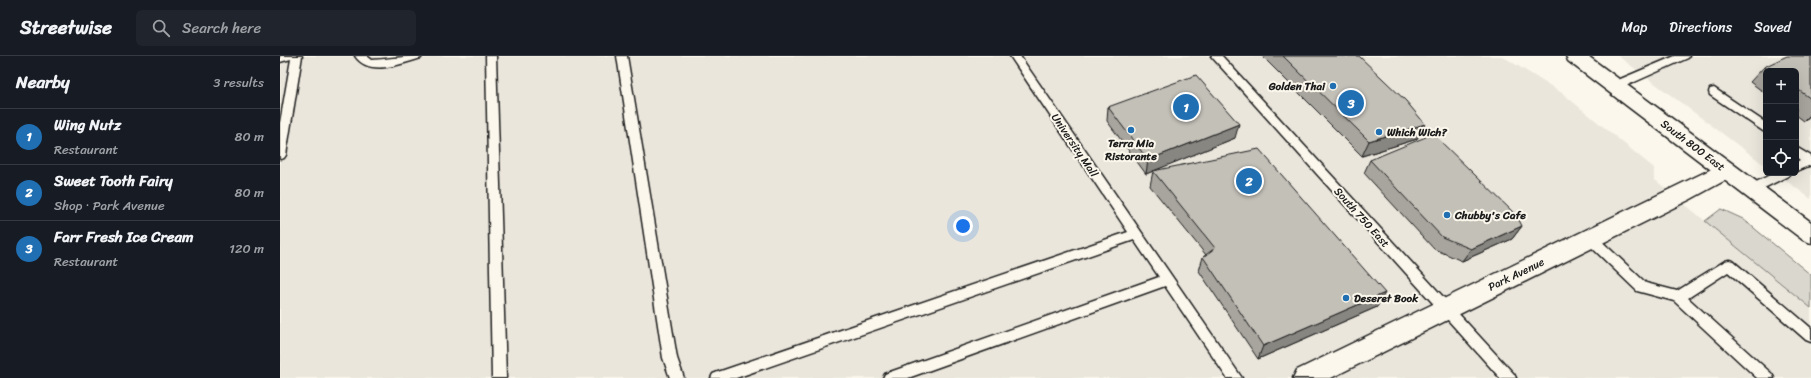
<!DOCTYPE html>
<html lang="en">
<head>
<meta charset="utf-8">
<style>
	:root { --surface:#171b24; --page:#20242c; --text:#f1f3f6; --muted:#9ea1a6; --line:#363941; --accent:#1f6fb2 }
	body { margin:0; font-family:Sriracha,sans-serif; background:var(--page); color:var(--text) }
	.controls { position:absolute; right:12px; top:12px; display:grid; overflow:hidden; border-radius:6px; box-shadow:0 4px 16px #0002 }
	.controls button { width:36px; height:36px; display:grid; place-items:center; padding:0; border:0; border-bottom:1px solid var(--line); background:var(--surface); color:var(--text); font:20px sans-serif }
	.you { position:absolute; left:683px; top:170px; width:14px; height:14px; margin:-10px; border:3px solid #fff; border-radius:50%; background:#1a73e8; box-shadow:0 0 0 6px #1a73e833 }
	.badge { display:grid; place-items:center; width:26px; height:26px; border-radius:50%; background:var(--accent); color:#fff; font-size:13px; font-weight:700 }
	.pin { position:absolute; translate:-50% -50%; border:2px solid #fff; box-shadow:0 1px 4px #0006 }
	.list { margin:0; padding:0; list-style:none }
	h2 { display:flex; justify-content:space-between; align-items:center; height:52px; margin:0; padding:0 16px; font-size:17px }
	h2 small { font-size:13px; font-weight:400; color:var(--muted) }
	.list li { display:grid; grid-template-columns:26px 1fr auto; gap:12px; align-items:center; box-sizing:border-box; height:56px; padding:0 16px; border-top:1px solid var(--line) }
	.list b { display:block; font-size:15px; white-space:nowrap }
	.list p { margin:0; font-size:13px; white-space:nowrap; color:var(--muted) }
	.list em { font-size:13px; font-style:normal; color:var(--muted) }
	.icon { flex:none; width:22px; height:22px; fill:none; stroke:currentColor; stroke-width:2; stroke-linecap:round; stroke-linejoin:round }
	.map { position:relative; flex:none; width:1531px; height:322px; overflow:hidden }
	header { display:flex; align-items:center; gap:24px; box-sizing:border-box; height:56px; padding:0 20px; background:var(--surface); border-bottom:1px solid var(--line) }
	header strong { font-size:19px }
	nav { display:flex; gap:22px; margin-inline-start:auto; font-size:14px }
	.search { width:280px; height:36px; background:var(--page); display:flex; align-items:center; gap:10px; box-sizing:border-box; padding:0 14px; border-radius:6px; color:var(--muted); font-size:15px }
	main { display:flex }
	aside { flex:1; background:var(--surface) }
	.map>svg:first-child { display:block }
	.built { fill:#eae6dc }
	.green { fill:#dad7ce; stroke:#7b7a75 }
	.lines { fill:none; stroke-linecap:round; stroke-linejoin:round }
	.service-casing { stroke:#1c1c1c; stroke-width:3 }
	.tertiary-casing { stroke:#1c1c1c; stroke-width:3 }
	.secondary-casing { stroke:#1c1c1c; stroke-width:3 }
	.service { fill:#fbf7ec; fill-rule:evenodd }
	.tertiary { fill:#fbf7ec; fill-rule:evenodd }
	.secondary { fill:#fbf7ec; fill-rule:evenodd }
	.wall { fill:#a8a59e; stroke:#1c1c1c }
	.shaded-wall { fill:#888681; stroke:#1c1c1c }
	.building { fill:#c3c0b8; stroke:#1c1c1c }
	.poi-dot { fill:#1f6fb2; stroke:#fbf7ec; stroke-width:1.5 }
	.labels { text-anchor:middle; stroke-width:4; stroke-linejoin:round; paint-order:stroke }
	.poi-label { font-size:11px; font-weight:bold; fill:#1c1c1c; stroke:#fbf7ec; text-anchor:start }
	.street-label { font-size:11px; fill:#1c1c1c; stroke:#fbf7ec }
</style>
</head>
<body>
<header>
<strong>Streetwise</strong>
<div class="search"><svg class="icon" aria-label="search" viewBox="0 0 24 24"><circle cx="10" cy="10" r="6"/><path d="M15 15l6 6"/></svg>Search here</div>
<nav><a>Map</a><a>Directions</a><a>Saved</a></nav>
</header>
<main>
<aside>
<h2>Nearby<small>3 results</small></h2>
<ul class="list">
<li><span class="badge">1</span><div><b>Wing Nutz</b><p>Restaurant</p></div><em>80 m</em></li>
<li><span class="badge">2</span><div><b>Sweet Tooth Fairy</b><p>Shop · Park Avenue</p></div><em>80 m</em></li>
<li><span class="badge">3</span><div><b>Farr Fresh Ice Cream</b><p>Restaurant</p></div><em>120 m</em></li>
</ul>
</aside>
<div class="map">
<svg width="1531" height="322" viewBox="0 0 1531 322">
	<rect width="100%" height="100%" fill="#fbf7ec"/>
	<filter id="ink" filterUnits="userSpaceOnUse"><feTurbulence type="fractalNoise" baseFrequency=".025" numOctaves="2"/><feDisplacementMap in="SourceGraphic" scale="8" xChannelSelector="R" yChannelSelector="G"/><feConvolveMatrix kernelMatrix="1 2 1 2 8 2 1 2 1" color-interpolation-filters="sRGB"/></filter>
	<g filter="url(#ink)">
		<path class="built" d="M0,0H1222L1282,37L1374,112V123L1531,252V322H0Z
			M1338,0H1531V143L1496,117H1516V15H1486V110Z"/>
		<path class="green" d="M1441,153L1463,163L1531,219V252L1425,165Z"/>
		<g class="lines">
			<defs>
				<path id="service" d="M0,0H22L6,99L4,102L0,103V67L11,3L0,6Z
					M75,0H87L92,4C109,3 125,0 142,0L141,2C121,8 89,21 75,0Z
					M206,0H216L226,322H212Z
					M337,0H347L397,302L404,322H390L383,302Z
					M730,0H740L962,322H947L885,230L628,322H603L605,318L610,316L879,221L854,184L456,322H431L433,318L438,316L848,176Z
					M931,0H942L1234,318L1236,322H1220Z
					M1395,0H1409L1408,2L1339,33L1335,34L1330,30L1331,27Z
					M1434,32L1486,67V77L1430,39L1429,36L1430,33Z
					M1516,91L1531,100V109L1516,115V106L1520,104L1516,101Z
					M1494,117H1510L1508,120L1472,138L1468,136L1466,133L1468,130Z
					M1310,177L1314,178L1366,227L1397,235L1445,205L1449,204L1453,205L1531,272V286L1526,284L1448,216L1408,242L1492,318L1494,322H1477L1394,245L1357,235L1306,186L1304,182L1306,178Z"/>
				<path id="tertiary" d="M1446,106L1453,108L1457,114L1453,120L1411,143L1051,322H1013L1017,314Z"/>
				<path id="secondary" d="M1286,0H1308L1531,166V187L1523,184L1288,5Z"/>
			</defs>
			<use href="#service" class="service-casing"/>
			<use href="#tertiary" class="tertiary-casing"/>
			<use href="#secondary" class="secondary-casing"/>
			<use href="#service" class="service"/>
			<use href="#tertiary" class="tertiary"/>
			<use href="#secondary" class="secondary"/>
		</g>
		<path class="wall" d="M982,0H1079L1137,83L1082,100Z
			M1531,0V61L1524,65L1516,59V15H1486V38L1470,26L1484,11Z
			M828,51L955,82L875,114L1097,251L978,303L919,215L923,201L926,199L870,130L873,115L866,118L827,65Z
			M1090,104L1242,170L1232,183L1182,205L1154,193L1084,117Z"/>
		<path class="shaded-wall" d="M1531,58V61L1524,65Z
			M959,68L955,82L866,118L868,104Z
			M1145,68L1137,83L1082,100L1089,85Z
			M1242,170L1232,183L1182,205L1191,193Z
			M1105,237L1097,251L978,303L983,290Z"/>
		<path class="building" d="M1003,0H1079L1126,45L1145,68L1089,85Z
			M1507,0H1531V43L1516,32V15H1491L1484,11Z
			M916,19L959,68L868,104L828,51Z
			M1153,78L1237,160L1242,170L1191,193L1162,181L1090,104Z
			M979,93L1105,237L983,290L923,201L935,192L873,115Z"/>
	</g>
	<g class="poi-dot">
		<circle cx="1053" cy="30" r="4"/>
		<circle cx="851" cy="74" r="4"/>
		<circle cx="1099" cy="76" r="4"/>
		<circle cx="1167" cy="159" r="4"/>
		<circle cx="1066" cy="242" r="4"/>
	</g>
	<g class="labels">
		<g class="poi-label">
			<text x="1045" y="34" text-anchor="end">Golden Thai</text>
			<text x="1107" y="80">Which Wich?</text>
			<text x="851" y="91" text-anchor="middle">Terra Mia<tspan x="851" dy="13">Ristorante</tspan></text>
			<text x="1175" y="163">Chubby's Cafe</text>
			<text x="1074" y="246">Deseret Book</text>
		</g>
		<g class="street-label">
			<text transform="translate(795 89) rotate(56)" y="4">University Mall</text>
			<text transform="translate(1413 89) rotate(37)" y="4">South 800 East</text>
			<text transform="translate(1082 161) rotate(48)" y="4">South 750 East</text>
			<text transform="translate(1236 218) rotate(-26)" y="4">Park Avenue</text>
		</g>
	</g>
</svg>
<div class="controls">
<button>+</button>
<button>−</button>
<button><svg class="icon" aria-label="locate" viewBox="0 0 24 24"><circle cx="12" cy="12" r="6"/><path d="M12 2v4M12 18v4M2 12h4M18 12h4"/></svg></button>
</div>
<div class="you"></div>
<div class="pin badge" style="left:906px;top:51px">1</div>
<div class="pin badge" style="left:969px;top:125px">2</div>
<div class="pin badge" style="left:1071px;top:47px">3</div>
</div>
</main>
</body>
</html>
